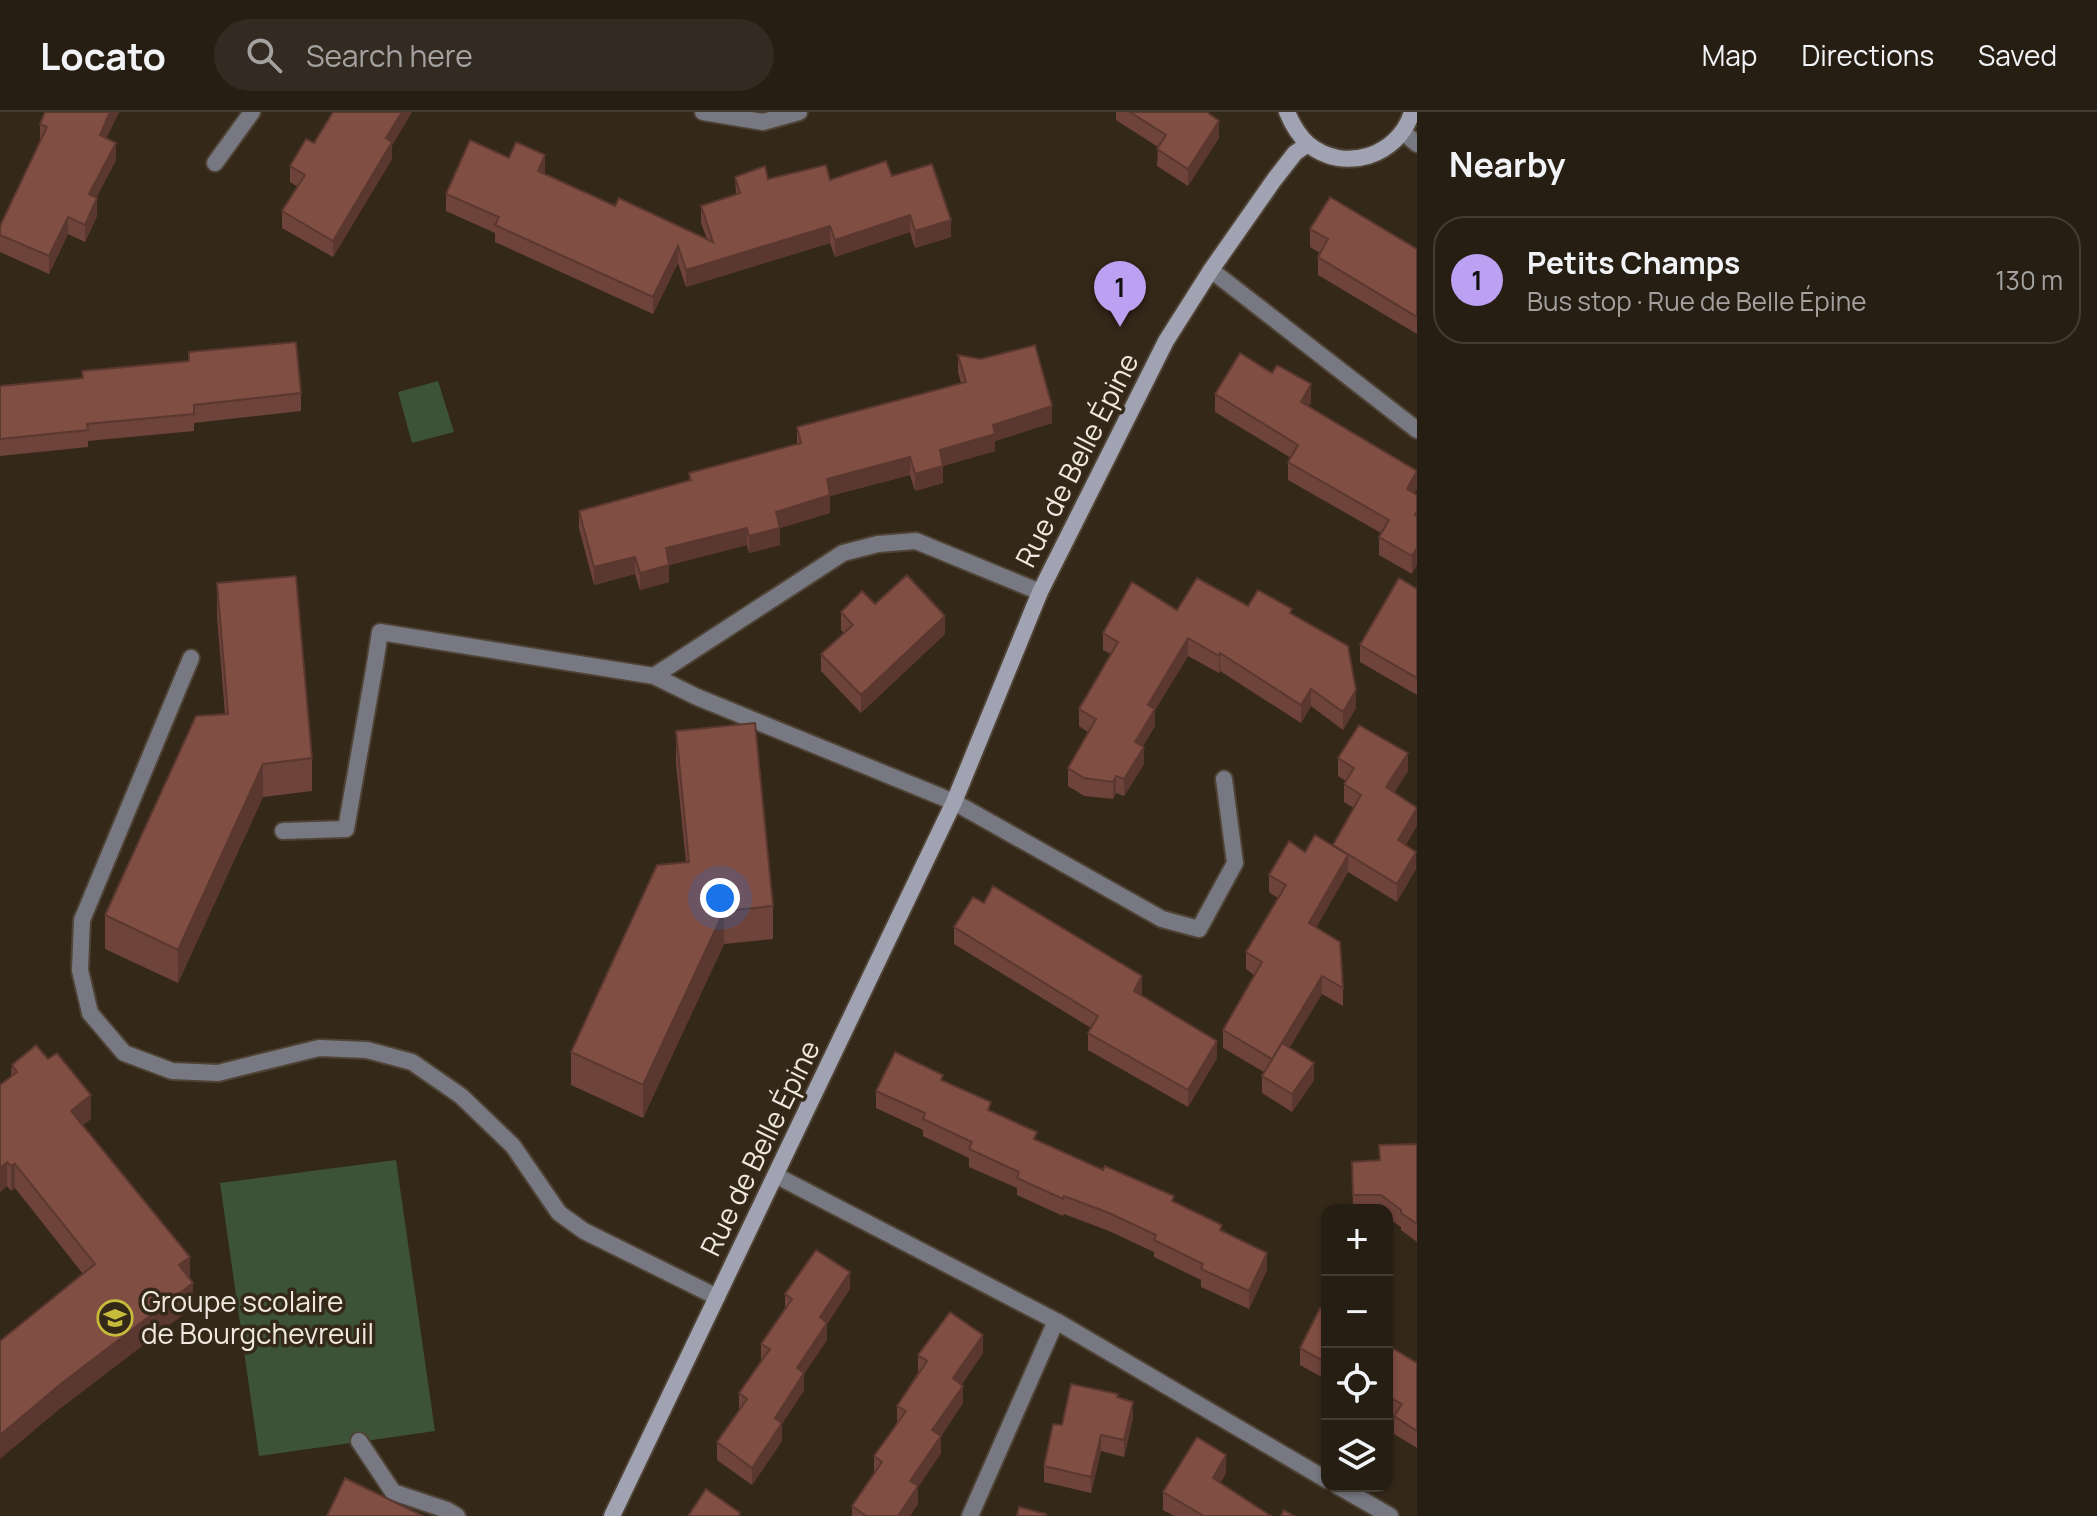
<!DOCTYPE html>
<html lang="en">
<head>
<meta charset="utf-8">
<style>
	:root { --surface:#271e13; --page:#332b21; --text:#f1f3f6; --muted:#a4a2a0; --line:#433c33; --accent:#bca0f2 }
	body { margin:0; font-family:Manrope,sans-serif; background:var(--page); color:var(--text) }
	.controls { position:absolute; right:24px; bottom:24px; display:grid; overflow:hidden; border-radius:16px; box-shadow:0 2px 6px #0004 }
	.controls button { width:72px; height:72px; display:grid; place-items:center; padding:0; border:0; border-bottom:2px solid var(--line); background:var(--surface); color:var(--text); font:40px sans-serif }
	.you { position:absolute; left:720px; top:786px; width:28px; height:28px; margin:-20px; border:6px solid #fff; border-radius:50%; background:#1a73e8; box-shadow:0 0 0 12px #1a73e833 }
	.badge { display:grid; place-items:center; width:52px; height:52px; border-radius:50%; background:var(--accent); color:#111; font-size:26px; font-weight:700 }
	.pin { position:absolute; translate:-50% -66px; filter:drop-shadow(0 2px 4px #0008) }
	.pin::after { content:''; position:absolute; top:42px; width:28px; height:24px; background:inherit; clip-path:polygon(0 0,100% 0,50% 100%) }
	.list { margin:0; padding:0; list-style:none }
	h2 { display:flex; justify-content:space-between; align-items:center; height:104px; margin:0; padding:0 32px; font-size:34px }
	h2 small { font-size:26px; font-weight:400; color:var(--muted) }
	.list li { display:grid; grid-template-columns:52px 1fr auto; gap:24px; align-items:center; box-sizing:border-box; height:128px; margin:0 16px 16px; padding:0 16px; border:2px solid var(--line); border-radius:32px }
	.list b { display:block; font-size:30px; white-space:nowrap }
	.list p { margin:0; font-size:26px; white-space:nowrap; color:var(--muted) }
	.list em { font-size:26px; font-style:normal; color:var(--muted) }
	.icon { flex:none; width:44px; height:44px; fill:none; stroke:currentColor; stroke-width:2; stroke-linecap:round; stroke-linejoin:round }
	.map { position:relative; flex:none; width:1417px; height:1404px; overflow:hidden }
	header { display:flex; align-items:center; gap:48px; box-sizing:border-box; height:112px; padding:0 40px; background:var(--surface); border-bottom:2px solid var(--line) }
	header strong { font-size:38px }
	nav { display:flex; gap:44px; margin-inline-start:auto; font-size:28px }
	.search { width:560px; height:72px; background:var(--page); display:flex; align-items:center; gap:20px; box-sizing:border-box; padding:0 28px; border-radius:44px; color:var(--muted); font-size:30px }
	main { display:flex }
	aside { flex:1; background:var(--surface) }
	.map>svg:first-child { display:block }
	.green { fill:#3d5337 }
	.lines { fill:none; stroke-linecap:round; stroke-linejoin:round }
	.lane-casing { stroke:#4e4335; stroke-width:20 }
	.street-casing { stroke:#4e4335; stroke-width:20 }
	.secondary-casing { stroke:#4e4335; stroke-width:20 }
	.lane { stroke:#777881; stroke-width:16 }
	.street { stroke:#777881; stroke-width:16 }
	.secondary { stroke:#a2a3b2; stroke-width:16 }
	.wall { fill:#6e433a }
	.shaded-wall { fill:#5a372f }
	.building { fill:#804e43; stroke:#5a372f; stroke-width:2 }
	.labels { text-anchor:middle; stroke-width:7; stroke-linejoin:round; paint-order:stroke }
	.street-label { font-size:28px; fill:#f1e9df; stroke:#342819 }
	.poi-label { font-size:28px; fill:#f1e9df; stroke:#342819; text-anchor:start }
</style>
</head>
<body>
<header>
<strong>Locato</strong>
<div class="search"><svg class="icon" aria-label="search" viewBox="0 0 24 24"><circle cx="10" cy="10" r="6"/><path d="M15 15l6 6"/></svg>Search here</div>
<nav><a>Map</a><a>Directions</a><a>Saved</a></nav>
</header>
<main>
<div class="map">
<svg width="1417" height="1404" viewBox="0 0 1417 1404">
	<rect width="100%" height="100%" fill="#342819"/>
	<path class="green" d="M438,269L454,320L412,331L398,280Z
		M396,1048L435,1319L259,1344L220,1071Z"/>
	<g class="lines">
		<defs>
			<path id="lane" d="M191,546L82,808L80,858L90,901L124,941L172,959L218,961L319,936L367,938L412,950L461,984L513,1034L559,1101L584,1119L717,1185
				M283,719L346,717L375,552"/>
			<path id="street" d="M703,0L763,10L799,0
				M1403,20L1417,32
				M215,51L252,0
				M1211,158L1417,318
				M375,552L380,520L654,564L843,441L878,432L916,429L1040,480
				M654,564L697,585L954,690L1162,807L1199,817L1235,751L1224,667
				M777,1064L1056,1209L1327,1368
				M359,1329L393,1380L447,1398L457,1404
				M1338,1374L1390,1404
				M970,1404L1056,1209"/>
			<path id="secondary" d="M1287,0C1292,12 1298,23 1308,32C1344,62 1399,44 1412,0
				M612,1404L954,690L1040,480L1166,229L1211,158L1274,68L1295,41L1308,32"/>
		</defs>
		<use href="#lane" class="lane-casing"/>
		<use href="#street" class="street-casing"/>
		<use href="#secondary" class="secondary-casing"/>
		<use href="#lane" class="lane"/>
		<use href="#street" class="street"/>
		<use href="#secondary" class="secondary"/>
	</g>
	<path class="wall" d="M45,0H119L106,26L116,48L96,86L97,104L85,130L68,122L49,162L0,140V114L40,29V12Z
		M1116,0H1207L1219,26L1188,74L1157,54L1158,35L1116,8Z
		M314,31L392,34V47L333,145L282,116V99L298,75L290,70V54Z
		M509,46L545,60L544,62L615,94L707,127L701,111V94L736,82L735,65L768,67L830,68L892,64L951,125L915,136L910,120L835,145L830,131L686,175L678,151L653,202L495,130V121L446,99V82Z
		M1310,117L1417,137V222L1318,163V145L1320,141L1310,135Z
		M958,243L1052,311L995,329V339L943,354V371L915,379L910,363L830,384V401L780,416V433L749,441L747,433L669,453V470L640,478L635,462L594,473L579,416V399L689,369V361L797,332V315L961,271L958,260Z
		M0,274L301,281V299L194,311V319L88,329V335L0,344Z
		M1215,282L1311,290L1309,294L1417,377L1414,381L1412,462L1379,443V425L1381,421L1288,368V350L1291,346L1215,300Z
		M217,471L312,646V679L263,685L178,871L105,837V803L225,602L217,504Z
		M1417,477V583L1360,550V533Z
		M875,492L945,522L861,601L821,559V542L844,521L841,518V500Z
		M1248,494L1292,502L1356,596L1343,618L1311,594L1301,611L1220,559L1219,561L1188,544L1155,598V614L1143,634L1144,652L1124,684L1116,681L1113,687L1084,684L1068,674V656L1088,620L1079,614V597L1111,542L1103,538V521L1177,498Z
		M676,619L773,794V827L724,832L643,1006L571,973V940L686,750L676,652Z
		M1338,646L1408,659L1394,681L1417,713L1406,733L1416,757L1397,790L1348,760L1316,816L1343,876V894L1322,882L1289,935L1314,968L1292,1000L1262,981V964L1264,960L1223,936V918L1254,863L1246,857V840L1278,786L1269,780V763L1305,740L1333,734L1354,696L1344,690V672L1346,669L1338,664Z
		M954,815L1142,881L1141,883L1217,946L1188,995L1088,938V921L1091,916L954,832Z
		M12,953L91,1007L82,1013L190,1167L193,1195L62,1295L83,1162L15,1076L11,1079L7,1074L0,1080Z
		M943,969L1037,1028L1174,1090L1222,1120L1267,1158L1249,1197L1201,1175V1168L1154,1145V1140L1109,1119L1064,1102L1063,1104L1017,1083V1076L969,1055V1046L923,1024V1018L876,996V979Z
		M1417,1032V1130L1401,1118V1115L1387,1105V1098H1353L1352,1050L1379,1048V1033Z
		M850,1177L827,1212V1228L804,1262V1278L782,1312V1329L752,1373L717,1348V1330L739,1299V1281L761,1249V1232L785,1197V1182Z
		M1327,1200V1268L1300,1253V1236Z
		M1387,1233L1417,1251V1336L1394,1322V1306L1387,1302Z
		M983,1241L962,1272L963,1291L941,1324V1341L918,1375V1392L910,1404H852V1394L874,1362V1344L897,1311V1294L918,1260V1243Z
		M1118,1286L1133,1306L1124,1345L1101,1339L1091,1381L1044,1370V1354Z
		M1226,1361L1220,1371L1271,1404H1174L1163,1398V1380Z"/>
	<path class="shaded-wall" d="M110,0H119L100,40V23Z
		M402,0H412L392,34V47L333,145V129L386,26Z
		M1219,9V26L1188,74V57Z
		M116,31V48L89,100V82Z
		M545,43V60L538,76V59Z
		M97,86V104L85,130V113Z
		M910,103V120L835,145V128Z
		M68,105V122L49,162V144Z
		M951,108V125L915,136V119Z
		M830,114V131L686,175V158Z
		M678,134V151L653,202V185Z
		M1311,272V290L1301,307V290Z
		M1052,294V311L995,329V339L943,354V371L915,379V362L940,338L993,313Z
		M910,345V363L830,384V401L780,416V433L749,441V424L776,400L827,367Z
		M1417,359V377L1407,394V377Z
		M747,416V433L666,454V436Z
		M1417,436V453L1412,462V444Z
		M635,445V462L594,473V455Z
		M669,453V470L640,478V461Z
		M945,504V522L861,601V583Z
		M1188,526V544L1155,598V614L1135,647V630L1148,593Z
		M1220,541V559L1219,561V544Z
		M1311,577V594L1301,611V593Z
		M1356,578V596L1343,618V600Z
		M1144,635V652L1124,684V667Z
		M1408,641V659L1386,693V675Z
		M263,652V685L178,871V838Z
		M1116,664V681L1113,687V670Z
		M1417,696V713L1398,746V728Z
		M1416,740V757L1397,790V772Z
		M1348,743V760L1309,828V811Z
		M724,799V832L643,1006V973Z
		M1142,864V881L1134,896V879Z
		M1322,864V882L1272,965V947Z
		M1217,929V946L1188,995V978Z
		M1314,951V968L1292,1000V982Z
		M91,983V1007L71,1023V999Z
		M7,1050V1074L0,1080V1056Z
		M15,1052V1076L11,1079V1054Z
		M1267,1141V1158L1249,1197V1179Z
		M190,1145V1169L179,1153Z
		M850,1160V1177L827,1212V1228L804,1262V1278L782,1312V1329L752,1373V1356L820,1205Z
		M193,1171V1195L62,1295L0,1347V1323L62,1271Z
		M983,1223V1241L953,1284V1266Z
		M963,1274V1291L932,1336V1318Z
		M1133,1290V1306L1124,1345V1328Z
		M1101,1323V1339L1091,1381V1365Z
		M941,1324V1341L918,1375V1392L910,1404H898L910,1369Z
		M1226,1343V1361L1213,1384V1366Z"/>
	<path class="building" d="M45,0H110L100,23L116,31L89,82L97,86L85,113L68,105L49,144L0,123V114L47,15L40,12Z
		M333,0H402L386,26L392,30L333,129L282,99L305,63L290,54L306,27L314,31Z
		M1130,0H1207L1219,9L1188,57L1157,37L1166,23Z
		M470,28L509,46L516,30L545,43L538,59L615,94L619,86L713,130L701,94L740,81L735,65L765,54L768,67L826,53L830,68L886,49L892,64L932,52L951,108L915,119L910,103L835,128L830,114L686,158L678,134L653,185L495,113L499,105L446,82Z
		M1330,85L1417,137V205L1318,145L1328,127L1310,117Z
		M296,230L301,281L194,293V302L87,312L88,318L0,327V274L83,266L82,259L189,249V240Z
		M1035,233L1052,294L993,313L995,322L940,338L943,354L915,362L910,345L827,367L830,383L776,400L780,416L749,424L747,416L666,436L669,453L640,461L635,445L594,455L579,399L691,368L689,361L801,331L797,315L966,270L958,243L981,247Z
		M1240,241L1272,261L1277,253L1311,272L1301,290L1417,359L1407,377L1417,383V399L1415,403L1417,404V436L1412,444L1379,425L1389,408L1288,350L1298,333L1215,282Z
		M907,463L945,504L861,583L821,542L853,513L841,500L862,479L875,492Z
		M296,464L312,646L263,652L178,838L105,803L196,604L228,602L217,471Z
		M1197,466L1248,494L1258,478L1292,497L1290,501L1348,534L1356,578L1343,600L1311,577L1301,593L1220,541L1219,544L1188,526L1148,593L1155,597L1135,630L1144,635L1124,667L1116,664L1113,670L1084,666L1068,656L1096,607L1079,597L1118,530L1103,521L1132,470L1177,498Z
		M1399,466L1417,477V566L1360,533Z
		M755,611L773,794L724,799L643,973L571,940L657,753L689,750L676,619Z
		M1359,613L1408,641L1386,675L1417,696L1398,728L1416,740L1397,772L1333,733L1361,683L1344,672L1354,656L1338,646Z
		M1315,723L1348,743L1309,811L1340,830L1343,876L1322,864L1272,947L1223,918L1262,850L1246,840L1286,773L1269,763L1289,729L1305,740Z
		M993,774L1142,864L1134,879L1217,929L1188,978L1088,921L1098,904L954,815L973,785L984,791Z
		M1282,931L1314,951L1292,982L1262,964Z
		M36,933L48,947L57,941L91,983L71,999L190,1145L179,1153L193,1171L62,1271L0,1323V1229L95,1152L15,1052L11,1054L7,1050L0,1056V973L17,960L12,953Z
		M895,940L943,963L941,968L991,990L988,998L1037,1020L1034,1027L1103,1058L1105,1054L1174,1084L1172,1089L1222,1113L1220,1118L1267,1141L1249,1179L1201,1157L1203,1152L1154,1128L1156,1123L1109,1101L1064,1084L1063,1087L1017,1066L1019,1060L969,1037L972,1030L923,1007L925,1001L876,979Z
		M1417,1032V1112L1401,1101V1098L1381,1083H1353L1352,1050L1380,1048L1379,1033Z
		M816,1138L850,1160L820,1205L827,1211L797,1256L804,1261L775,1306L782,1311L752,1356L717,1330L747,1287L739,1281L770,1237L761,1232L792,1187L785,1182Z
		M1320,1196L1327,1200V1251L1300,1236Z
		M950,1200L983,1223L953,1266L963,1274L932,1318L941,1324L910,1369L918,1374L898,1404H866L852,1394L882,1350L874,1344L906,1299L897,1294L927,1249L918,1243Z
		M1387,1233L1417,1251V1319L1394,1304L1402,1292L1387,1284Z
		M1071,1272L1118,1282L1117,1285L1133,1290L1124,1328L1101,1323L1091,1365L1044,1354L1053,1312L1062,1313Z
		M1197,1325L1226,1343L1213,1366L1271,1404H1204L1163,1380Z
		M345,1366L423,1404H327Z
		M706,1377L740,1401L739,1404H688Z
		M1019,1395L1046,1402L1045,1404H1017Z
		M1284,1398L1294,1404H1281Z"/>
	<defs>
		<symbol id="school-ring" viewBox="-11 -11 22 22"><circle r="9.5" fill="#342819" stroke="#c7bb3c" stroke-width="1.5"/><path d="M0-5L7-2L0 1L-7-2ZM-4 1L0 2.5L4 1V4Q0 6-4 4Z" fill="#c7bb3c"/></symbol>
	</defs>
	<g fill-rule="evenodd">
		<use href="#school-ring" x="95" y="1186" width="40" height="40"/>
	</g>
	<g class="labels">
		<g class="street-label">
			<text transform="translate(1077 348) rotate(-63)" y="10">Rue de Belle Épine</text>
			<text transform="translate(760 1036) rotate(-64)" y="10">Rue de Belle Épine</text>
		</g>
		<g class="poi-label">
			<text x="141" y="1200">Groupe scolaire<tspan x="141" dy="32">de Bourgchevreuil</tspan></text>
		</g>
	</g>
</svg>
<div class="controls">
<button>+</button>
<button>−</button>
<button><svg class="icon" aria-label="locate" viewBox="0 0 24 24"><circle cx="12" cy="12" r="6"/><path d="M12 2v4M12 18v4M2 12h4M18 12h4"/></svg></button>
<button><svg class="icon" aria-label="layers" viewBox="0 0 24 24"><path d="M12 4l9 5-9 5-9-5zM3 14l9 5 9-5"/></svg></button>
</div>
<div class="you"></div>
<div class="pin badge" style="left:1120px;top:215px">1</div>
</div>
<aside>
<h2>Nearby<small></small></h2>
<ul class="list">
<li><span class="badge">1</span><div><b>Petits Champs</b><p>Bus stop · Rue de Belle Épine</p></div><em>130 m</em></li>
</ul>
</aside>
</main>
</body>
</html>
